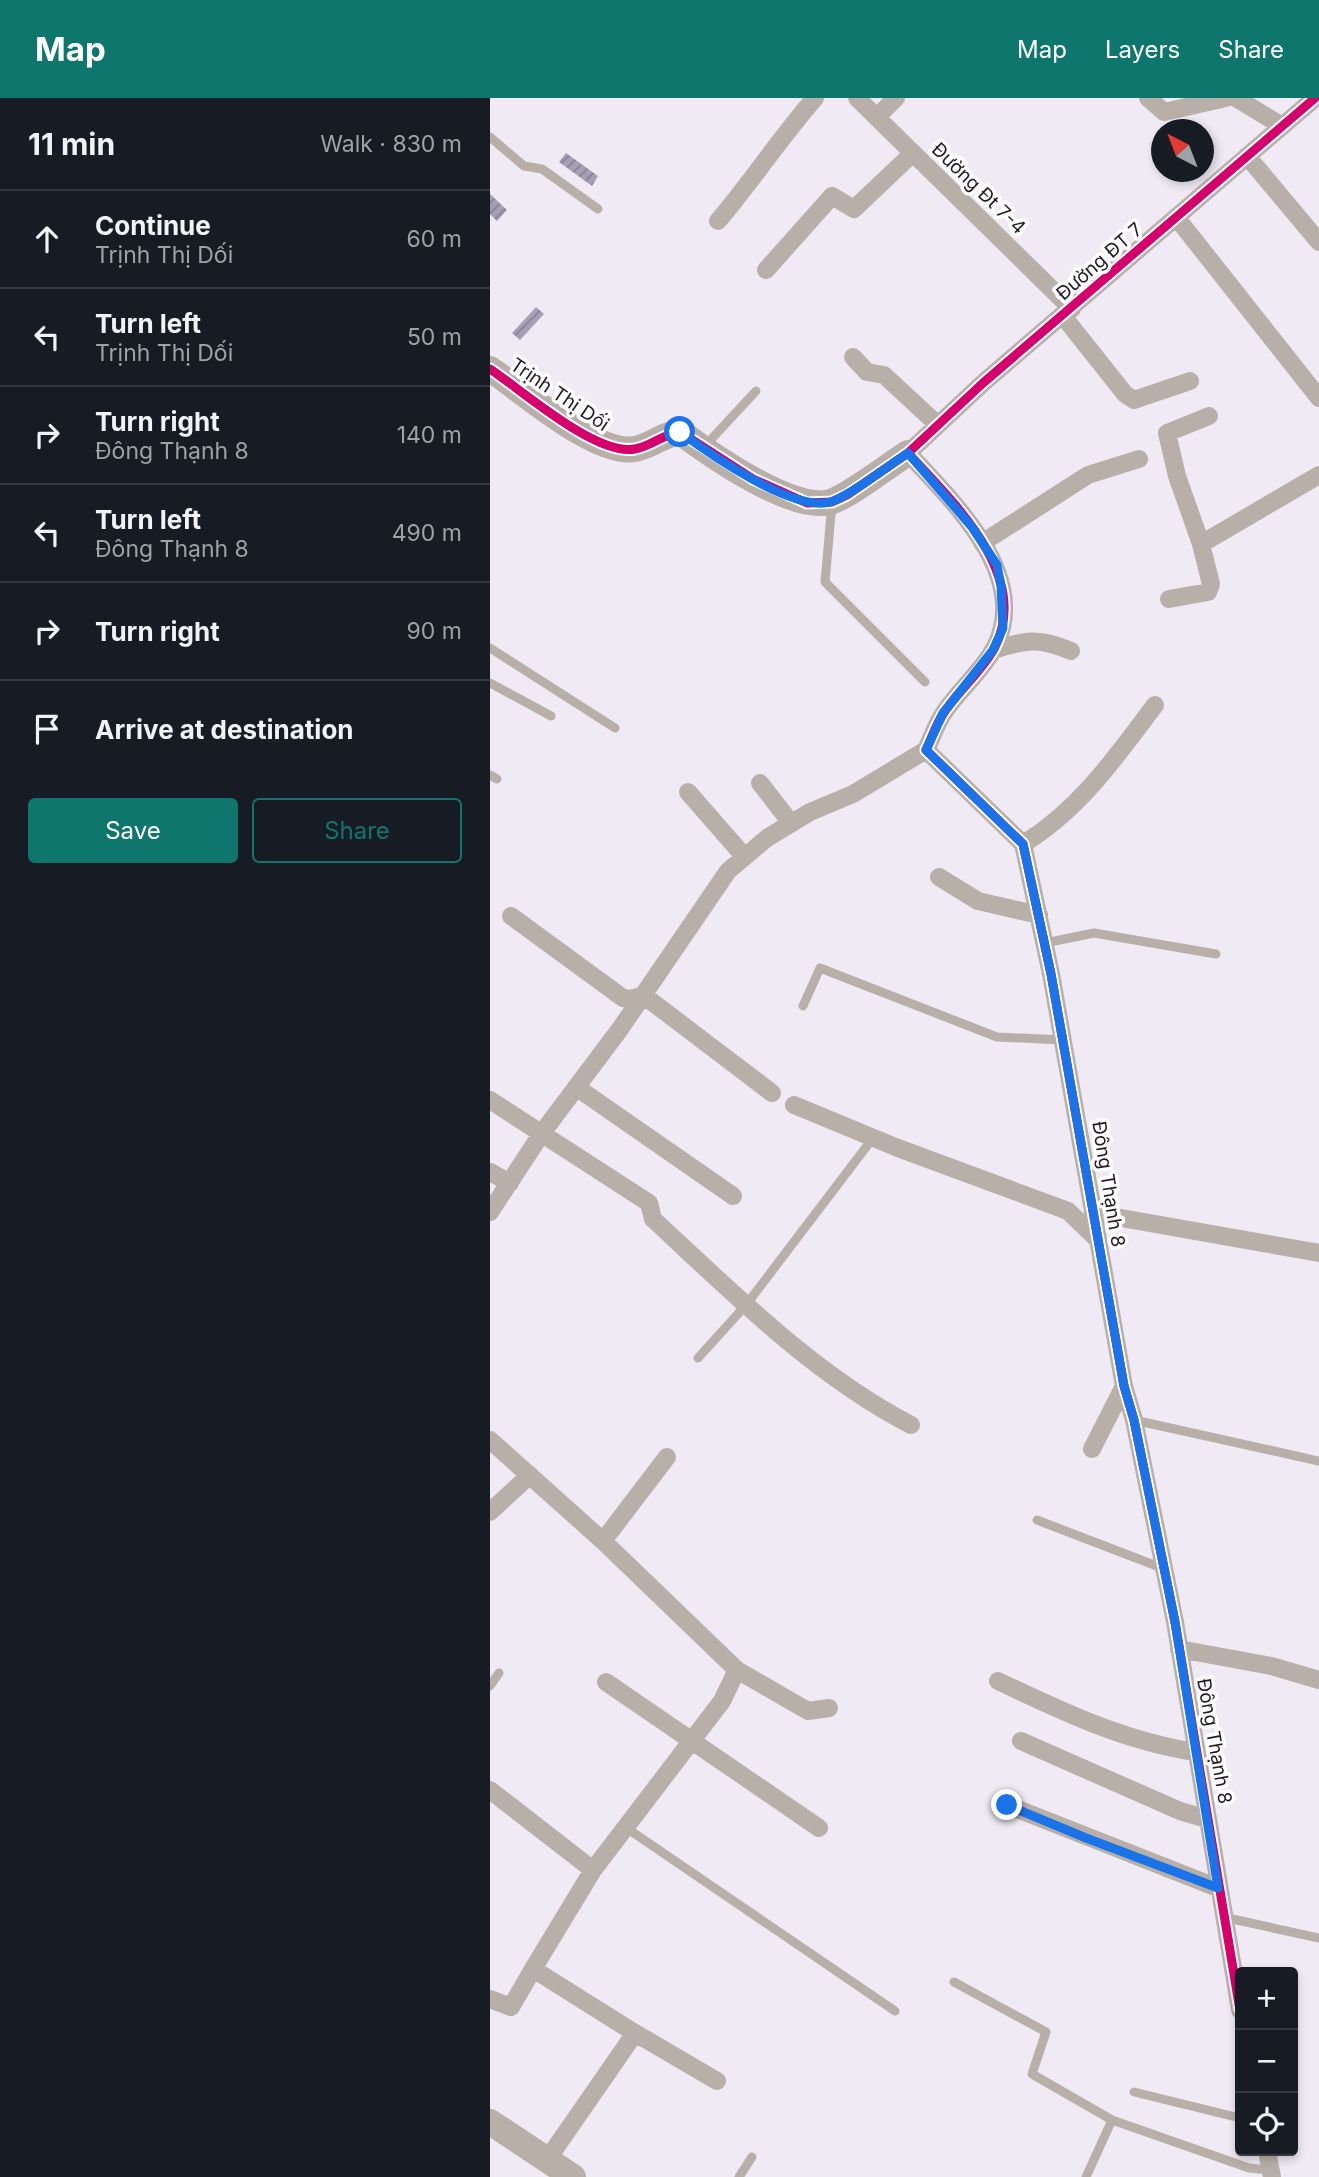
<!DOCTYPE html>
<html lang="en">
<head>
<meta charset="utf-8">
<style>
	:root { --surface:#171b24; --page:#242831; --text:#f1f3f6; --muted:#9ea1a6; --line:#363941; --accent:#0f766e }
	body { margin:0; font-family:Inter,sans-serif; background:var(--page); color:var(--text) }
	.controls { position:absolute; right:21px; bottom:21px; display:grid; overflow:hidden; border-radius:7px; box-shadow:0 4px 10px #0003 }
	.controls button { width:63px; height:63px; display:grid; place-items:center; padding:0; border:0; border-bottom:2px solid var(--line); background:var(--surface); color:var(--text); font:35px sans-serif }
	.compass { position:absolute; left:661px; top:21px; width:63px; height:63px; border-radius:50%; background:var(--surface); box-shadow:0 4px 10px #0003; rotate:318deg }
	.stop { position:absolute; width:21px; height:21px; margin:-16px; border:5px solid #1a73e8; border-radius:50%; background:#fff }
	.stop.end { background:#1a73e8; border-color:#fff; box-shadow:0 2px 7px #0008 }
	.list { margin:0; padding:0; list-style:none }
	h2 { display:flex; justify-content:space-between; align-items:center; height:91px; margin:0; padding:0 28px; font-size:30px }
	h2 small { font-size:23px; font-weight:400; color:var(--muted) }
	.list li { display:grid; grid-template-columns:46px 1fr auto; gap:21px; align-items:center; box-sizing:border-box; height:98px; padding:0 28px; border-top:2px solid var(--line) }
	.list b { display:block; font-size:26px; white-space:nowrap }
	.list p { margin:0; font-size:23px; white-space:nowrap; color:var(--muted) }
	.list em { font-size:23px; font-style:normal; color:var(--muted) }
	.actions { display:flex; gap:14px; padding:21px 28px }
	.actions a { flex:1; padding:16px 0; border:2px solid var(--accent); border-radius:7px; text-align:center; font-size:24px; color:var(--accent) }
	.actions .main { background:var(--accent); color:#fff }
	.icon { flex:none; width:38px; height:38px; fill:none; stroke:currentColor; stroke-width:2; stroke-linecap:round; stroke-linejoin:round }
	.map { position:relative; flex:none; width:829px; height:2079px; overflow:hidden }
	header { display:flex; align-items:center; gap:42px; box-sizing:border-box; height:98px; padding:0 35px; background:var(--accent); color:#fff }
	header strong { font-size:33px }
	nav { display:flex; gap:38px; margin-inline-start:auto; font-size:24px }
	main { display:flex }
	aside { flex:1; background:var(--surface) }
	.map>svg:first-child { display:block }
	.building { fill:url(#building-hatch) }
	.lines { fill:none; stroke-linecap:round; stroke-linejoin:round }
	.lane { stroke:#b8b0a8; stroke-width:9 }
	.street { stroke:#b8b0a8; stroke-width:18 }
	.secondary { stroke:#b7afa8; stroke-width:26 }
	.cycleway-casing { stroke:#fff; stroke-width:13 }
	.cycleway { stroke:#d6006c; stroke-width:9 }
	.route { stroke:#1a73e8; stroke-width:9 }
	.labels { text-anchor:middle; stroke-width:7; stroke-linejoin:round; paint-order:stroke }
	.street-label { font-size:19px; fill:#1f1b23; stroke:#fff }
</style>
</head>
<body>
<header>
<strong>Map</strong>
<nav><a>Map</a><a>Layers</a><a>Share</a></nav>
</header>
<main>
<aside>
<h2>11 min<small>Walk · 830 m</small></h2>
<ul class="list">
<li><svg class="icon" aria-label="ahead" viewBox="0 0 24 24"><path d="M12 20V5M6 11l6-6 6 6"/></svg><div><b>Continue</b><p>Trịnh Thị Dối</p></div><em>60 m</em></li>
<li><svg class="icon" aria-label="left" viewBox="0 0 24 24"><path d="M17 20v-9H6M10 6l-5 5 5 5"/></svg><div><b>Turn left</b><p>Trịnh Thị Dối</p></div><em>50 m</em></li>
<li><svg class="icon" aria-label="right" viewBox="0 0 24 24"><path d="M7 20v-9h11M14 6l5 5-5 5"/></svg><div><b>Turn right</b><p>Đông Thạnh 8</p></div><em>140 m</em></li>
<li><svg class="icon" aria-label="left" viewBox="0 0 24 24"><path d="M17 20v-9H6M10 6l-5 5 5 5"/></svg><div><b>Turn left</b><p>Đông Thạnh 8</p></div><em>490 m</em></li>
<li><svg class="icon" aria-label="right" viewBox="0 0 24 24"><path d="M7 20v-9h11M14 6l5 5-5 5"/></svg><div><b>Turn right</b></div><em>90 m</em></li>
<li><svg class="icon" aria-label="arrive" viewBox="0 0 24 24"><path d="M6 21V4h12l-3 4 3 4H6"/></svg><div><b>Arrive at destination</b></div></li>
</ul>
<div class="actions"><a class="main">Save</a><a>Share</a></div>
</aside>
<div class="map">
<svg width="829" height="2079" viewBox="0 0 829 2079">
	<defs>
		<pattern id="building-hatch" width="6" height="6" patternUnits="userSpaceOnUse" patternTransform="scale(1.75)"><rect width="6" height="6" fill="#a5a0b5"/><path d="M-1 1l2-2M0 6l6-6M5 7l2-2" fill="none" stroke="#868293"/></pattern>
	</defs>
	<rect width="100%" height="100%" fill="#efeaf4"/>
	<path class="building" d="M76,55L108,78L102,88L69,64Z
		M0,96L17,112L7,123L0,116Z
		M46,209L54,216L30,242L22,235Z"/>
	<g class="lines">
		<path class="lane" d="M0,39L34,68L52,71L108,111
			M214,349L266,293
			M342,405L335,484L435,584
			M0,550L125,630
			M0,585L61,618
			M0,677L7,681
			M555,845L604,835L726,856
			M313,908L330,870L507,939L573,942
			M208,1260L256,1207L383,1040
			M644,1322L829,1363
			M547,1422L672,1470
			M0,1588L9,1575
			M135,1729L405,1913
			M733,1819L829,1840
			M464,1884L556,1934L542,1976L622,2022
			M644,1994L750,2020
			M249,2079L262,2059
			M596,2079L622,2022L759,2070L780,2072"/>
		<path class="street" d="M367,0L582,211
			M658,0L674,14L736,0
			M746,0L792,28
			M387,19L406,0
			M757,58L829,144
			M686,119L829,300
			M228,123C262,83 290,40 325,0
			M276,172L342,98L364,111L423,55
			M573,218L635,296L644,302L700,283
			M363,259L377,274L394,277L448,327
			M492,445L598,377L649,361
			M711,446L687,378L677,335L719,318
			M679,501L718,494L721,486L711,446L829,377
			M503,552C535,542 549,539 581,553
			M270,685L301,725
			M198,694L253,757
			M533,746C589,712 626,659 665,607
			M449,779L488,803L549,817
			M21,818L133,900L142,901L153,897L282,995
			M86,989L243,1098
			M0,1002L159,1105L163,1121C243,1195 323,1276 421,1327
			M304,1007L408,1050L578,1113L606,1140
			M0,1074L20,1085
			M0,1114L52,1035L130,931L238,773L277,740L320,714L363,696L436,652
			M603,1115L829,1155
			M0,1342L113,1443L247,1572L232,1603L103,1772L43,1871
			M602,1351L634,1288
			M0,1414L40,1377
			M113,1443L177,1359
			M689,1551L781,1568L829,1582
			M247,1572L318,1613L339,1610
			M508,1583C573,1614 634,1643 705,1654
			M116,1584L329,1730
			M531,1643L690,1713L717,1721
			M0,1692L103,1772
			M517,1707L728,1790
			M0,1901L21,1909L43,1871L145,1935
			M750,1912L685,1524L644,1322L634,1288L561,876L533,746L436,652C442,639 447,624 455,613C470,591 493,572 505,549C541,477 463,404 418,355L493,285L825,0
			M777,2053L782,2079
			M57,2062L145,1935L227,1983"/>
		<path class="secondary" d="M0,271C33,293 106,358 145,351C162,348 173,336 190,334C221,357 302,414 340,404C358,399 399,367 418,355
			M0,2024L83,2079"/>
		<defs>
			<path id="cycleway" d="M0,271C33,293 106,358 145,351C162,348 173,336 190,334L263,381L317,405L342,404L357,397L418,355L493,285L825,0
				M418,355C463,404 541,477 505,549C493,572 470,591 455,613C447,624 442,639 436,652L533,746L561,876L634,1288L644,1322L685,1524L750,1912"/>
		</defs>
		<use href="#cycleway" class="cycleway-casing"/>
		<use href="#cycleway" class="cycleway"/>
	</g>
	<g class="lines">
		<path class="route" d="M190,334C221,357 303,414 340,404C359,399 399,367 418,355L482,429L507,467L511,488L513,530L503,552L453,615L436,652L533,746L561,876L634,1288L644,1322L685,1524L728,1790L596,1740L517,1707"/>
	</g>
	<g class="labels">
		<g class="street-label">
			<text transform="translate(489 90) rotate(44)" y="7">Đường Đt 7-4</text>
			<text transform="translate(609 163) rotate(-41)" y="7">Đường ĐT 7</text>
			<text transform="translate(70 296) rotate(34)" y="7">Trịnh Thị Dối</text>
			<text transform="translate(619 1086) rotate(81)" y="7">Đông Thạnh 8</text>
			<text transform="translate(725 1643) rotate(80)" y="7">Đông Thạnh 8</text>
		</g>
	</g>
</svg>
<div class="controls">
<button>+</button>
<button>−</button>
<button><svg class="icon" aria-label="locate" viewBox="0 0 24 24"><circle cx="12" cy="12" r="6"/><path d="M12 2v4M12 18v4M2 12h4M18 12h4"/></svg></button>
</div>
<svg class="compass" viewBox="-18 -18 36 36"><path d="M0-13l5 13h-10z" fill="#e53935"/><path d="M0 13l5-13h-10z" fill="#9ea1a6"/></svg>
<div class="stop" style="left:190px;top:334px"></div>
<div class="stop end" style="left:517px;top:1707px"></div>
</div>
</main>
</body>
</html>
